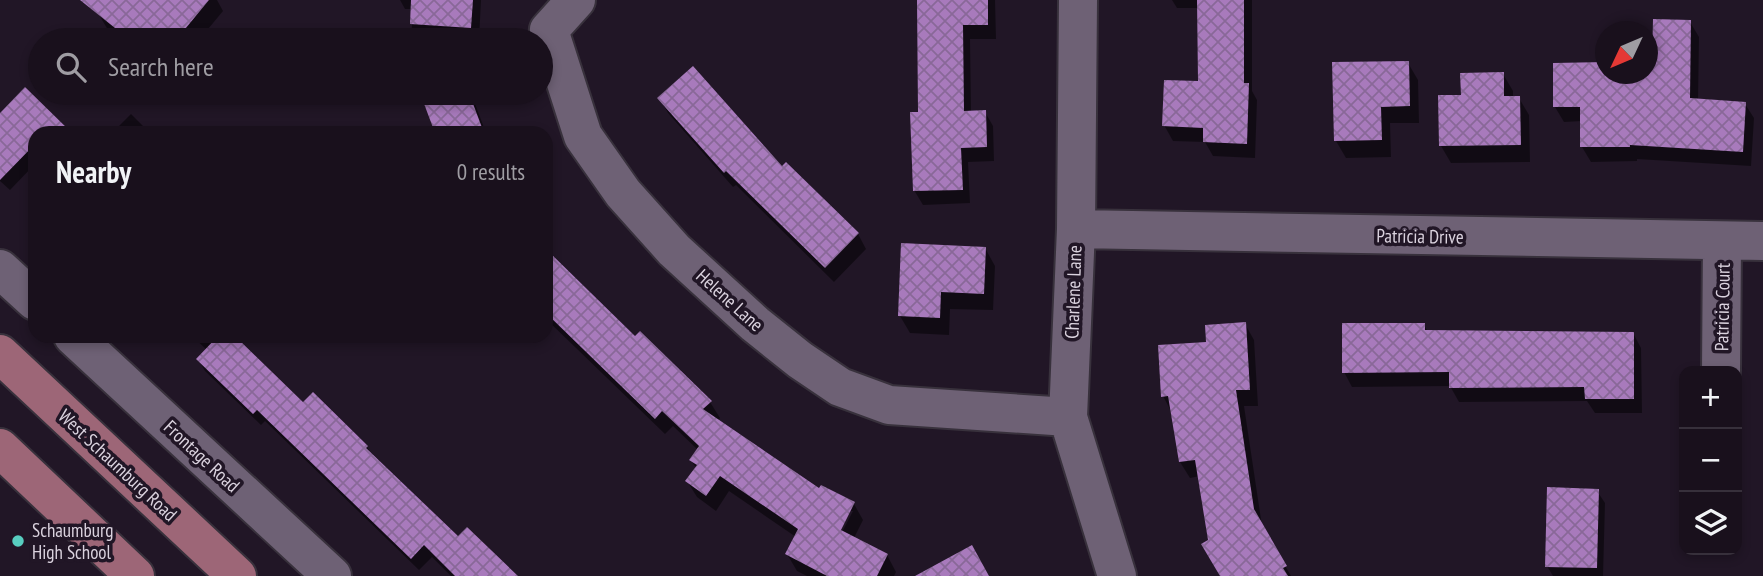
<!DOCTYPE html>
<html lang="en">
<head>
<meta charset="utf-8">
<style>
	:root { --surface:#19101c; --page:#221925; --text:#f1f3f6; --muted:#9f9da3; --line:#37303b }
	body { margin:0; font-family:"PT Sans Narrow",sans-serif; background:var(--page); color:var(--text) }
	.controls { position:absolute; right:21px; bottom:21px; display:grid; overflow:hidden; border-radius:14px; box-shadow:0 4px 10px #0003 }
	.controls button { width:63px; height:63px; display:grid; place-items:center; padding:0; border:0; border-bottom:2px solid var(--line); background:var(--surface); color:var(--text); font:35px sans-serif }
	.compass { position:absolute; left:1595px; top:21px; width:63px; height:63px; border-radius:50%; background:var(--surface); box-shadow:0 4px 10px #0003; rotate:226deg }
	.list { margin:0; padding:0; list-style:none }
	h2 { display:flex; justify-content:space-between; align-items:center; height:91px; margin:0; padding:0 28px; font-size:30px }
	h2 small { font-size:23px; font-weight:400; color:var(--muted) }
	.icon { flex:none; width:38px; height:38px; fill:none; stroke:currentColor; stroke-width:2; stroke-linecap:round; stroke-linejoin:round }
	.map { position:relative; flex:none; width:1763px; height:576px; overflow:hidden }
	.search { position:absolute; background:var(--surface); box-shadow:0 4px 10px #0003; left:28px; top:28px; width:525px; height:77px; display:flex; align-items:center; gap:18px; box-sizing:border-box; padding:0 24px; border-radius:38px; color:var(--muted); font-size:26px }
	.panel { position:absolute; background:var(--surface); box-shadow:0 4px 10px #0003; left:28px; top:126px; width:525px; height:217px; border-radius:21px }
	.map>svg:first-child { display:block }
	.shadow { fill:#0007; fill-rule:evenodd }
	.building { fill:url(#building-cross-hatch) }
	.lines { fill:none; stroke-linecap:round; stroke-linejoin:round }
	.minor-casing { stroke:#38313c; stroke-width:42 }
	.major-casing { stroke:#38313c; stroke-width:42 }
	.minor { stroke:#6e6175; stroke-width:38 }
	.major { stroke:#9d6677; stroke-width:38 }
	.poi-dot { fill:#58cec0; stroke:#211626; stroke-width:2.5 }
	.labels { text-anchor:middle; stroke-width:7; stroke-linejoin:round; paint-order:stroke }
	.street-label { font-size:19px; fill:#dad2de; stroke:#211626 }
	.poi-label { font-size:19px; fill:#dad2de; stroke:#211626; text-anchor:start }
</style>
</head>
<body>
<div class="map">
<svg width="1763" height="576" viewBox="0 0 1763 576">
	<defs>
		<pattern id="building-cross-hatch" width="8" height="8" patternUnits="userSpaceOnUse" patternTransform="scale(1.75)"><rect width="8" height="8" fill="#a87abc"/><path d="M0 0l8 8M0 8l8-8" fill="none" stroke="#896898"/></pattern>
	</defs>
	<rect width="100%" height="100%" fill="#211626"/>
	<path class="shadow" d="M108,0H217L223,11L199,40H120L108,30L98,13Z
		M400,0H481L479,40H411L413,9H405Z
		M918,0H995L996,39H970L971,112H985L993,126L994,161L968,162L970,203L923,205L914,190L920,113Z
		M1172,0H1252V91L1257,100L1255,158L1213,156L1205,142L1173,141L1164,125L1200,83L1199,8H1177Z
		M1690,22L1699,37L1698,101L1745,104L1754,118L1751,166L1637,159V161L1591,162L1582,147V121L1564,122L1555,107L1606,74H1648V64L1654,63Z
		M1408,63L1418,80L1419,123H1390L1391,157L1346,158L1336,141Z
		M1503,74L1513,91V98H1519L1529,115L1530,162L1451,163L1441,146L1440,97H1462Z
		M422,93H471L486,133H437Z
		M660,98L782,168L858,234L866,249L834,282L736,185L733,187L668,113Z
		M131,114L150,133H112Z
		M0,115L64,133H35V164L10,190L0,181Z
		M985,248L995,266L993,310L950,309L949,335L910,333L900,316Z
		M546,251L635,339L710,402L720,418L717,421L820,490L854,504L863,520L854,538L887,555L896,572L894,576H807L797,571L787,554L796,537L729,491L716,511L697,497L687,481L696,468L691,460L698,450L673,426L665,434L546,319ZM849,511H853L839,538L836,537Z
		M1245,324L1254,340L1258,406H1244L1262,526L1291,576H1222L1210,541L1200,476L1190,478L1180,462L1172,413L1163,396L1208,344Z
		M1424,325L1428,332L1633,333L1641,348L1642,413H1595L1587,401L1459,402L1450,386L1352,387L1344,372Z
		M192,336H233L303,404L367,447L371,454L458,538L515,576H451L432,557L419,570L265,421L261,425L205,371L198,359L207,350Z
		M1597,491L1605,503L1603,576H1553L1547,566Z"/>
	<path class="building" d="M80,0H209L176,40H130Z
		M411,0H473L471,28L410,24Z
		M917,0H988V25H963L964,111L986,110L987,147L961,148L963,190L913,191L910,112H918Z
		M1197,0H1244V83H1249L1247,144L1203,142V128L1162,126L1164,80L1198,81Z
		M1653,19L1691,20L1690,98L1746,102L1743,152L1630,145V147H1580V107H1553V63L1606,62V74H1648V62H1652Z
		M1409,61L1410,106L1381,107L1382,140L1334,141L1332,62Z
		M693,66L782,166L786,162L859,233L825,268L726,171L724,173L657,98Z
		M1504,72V96H1520L1521,145L1439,146L1438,95H1461L1460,73Z
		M25,87L72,133H35V144L0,180V113Z
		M420,93H469L484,133H435Z
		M901,243L986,247L984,294L941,292L940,318L898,316Z
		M546,249L635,336L640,331L712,401L703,409L819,488L821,485L855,502L841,530L888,554L877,576H827L785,554L798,529L720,476L706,496L685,481L697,465L689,460L699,446L662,411L655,419L546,313Z
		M1246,322L1250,390H1236L1254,509L1287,566L1283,568L1288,576H1220L1201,544L1208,540L1195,460L1179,462L1168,396L1161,397L1158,345L1206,342L1205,325Z
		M1342,323H1425V330L1634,332V399H1585L1584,387L1449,388V372L1342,373Z
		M218,336H235L303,402L313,392L368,446L366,448L458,536L467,527L518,576H455L424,545L411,559L257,410L253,414L196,359Z
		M1547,487L1599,489L1597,568L1545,567Z
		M972,545L989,576H915Z"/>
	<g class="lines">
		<defs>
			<path id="minor" d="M576,0L549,30L583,136L623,193L674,250L755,324L800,360L840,387L889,405L1068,417
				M1078,0L1076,229L1068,417L1117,576
				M1076,229L1763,241
				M0,269L35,301
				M73,336L332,576
				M1721,371L1722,242"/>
			<path id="major" d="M0,354L237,576
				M0,448L135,576"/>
		</defs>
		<use href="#minor" class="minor-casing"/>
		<use href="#major" class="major-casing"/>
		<use href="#minor" class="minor"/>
		<use href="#major" class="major"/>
	</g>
	<circle class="poi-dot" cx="18" cy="541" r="7"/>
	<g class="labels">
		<g class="street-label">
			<text transform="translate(1420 236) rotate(1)" y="7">Patricia Drive</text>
			<text transform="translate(1073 292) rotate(-88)" y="7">Charlene Lane</text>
			<text transform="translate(730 300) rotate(42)" y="7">Helene Lane</text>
			<text transform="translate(1722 307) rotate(-89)" y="7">Patricia Court</text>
			<text transform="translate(202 456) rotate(43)" y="7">Frontage Road</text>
			<text transform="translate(118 465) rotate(43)" y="7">West Schaumburg Road</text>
		</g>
		<g class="poi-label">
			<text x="32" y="537">Schaumburg<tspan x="32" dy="22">High School</tspan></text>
		</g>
	</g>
</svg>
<div class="controls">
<button>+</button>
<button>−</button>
<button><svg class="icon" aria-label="layers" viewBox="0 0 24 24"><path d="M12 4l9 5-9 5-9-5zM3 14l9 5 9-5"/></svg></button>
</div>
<svg class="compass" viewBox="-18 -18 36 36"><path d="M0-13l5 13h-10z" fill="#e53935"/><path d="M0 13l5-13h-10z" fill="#9f9da3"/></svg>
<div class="search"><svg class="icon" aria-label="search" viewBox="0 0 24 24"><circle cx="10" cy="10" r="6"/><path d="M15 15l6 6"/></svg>Search here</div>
<section class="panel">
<h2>Nearby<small>0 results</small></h2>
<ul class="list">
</ul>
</section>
</div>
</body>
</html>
